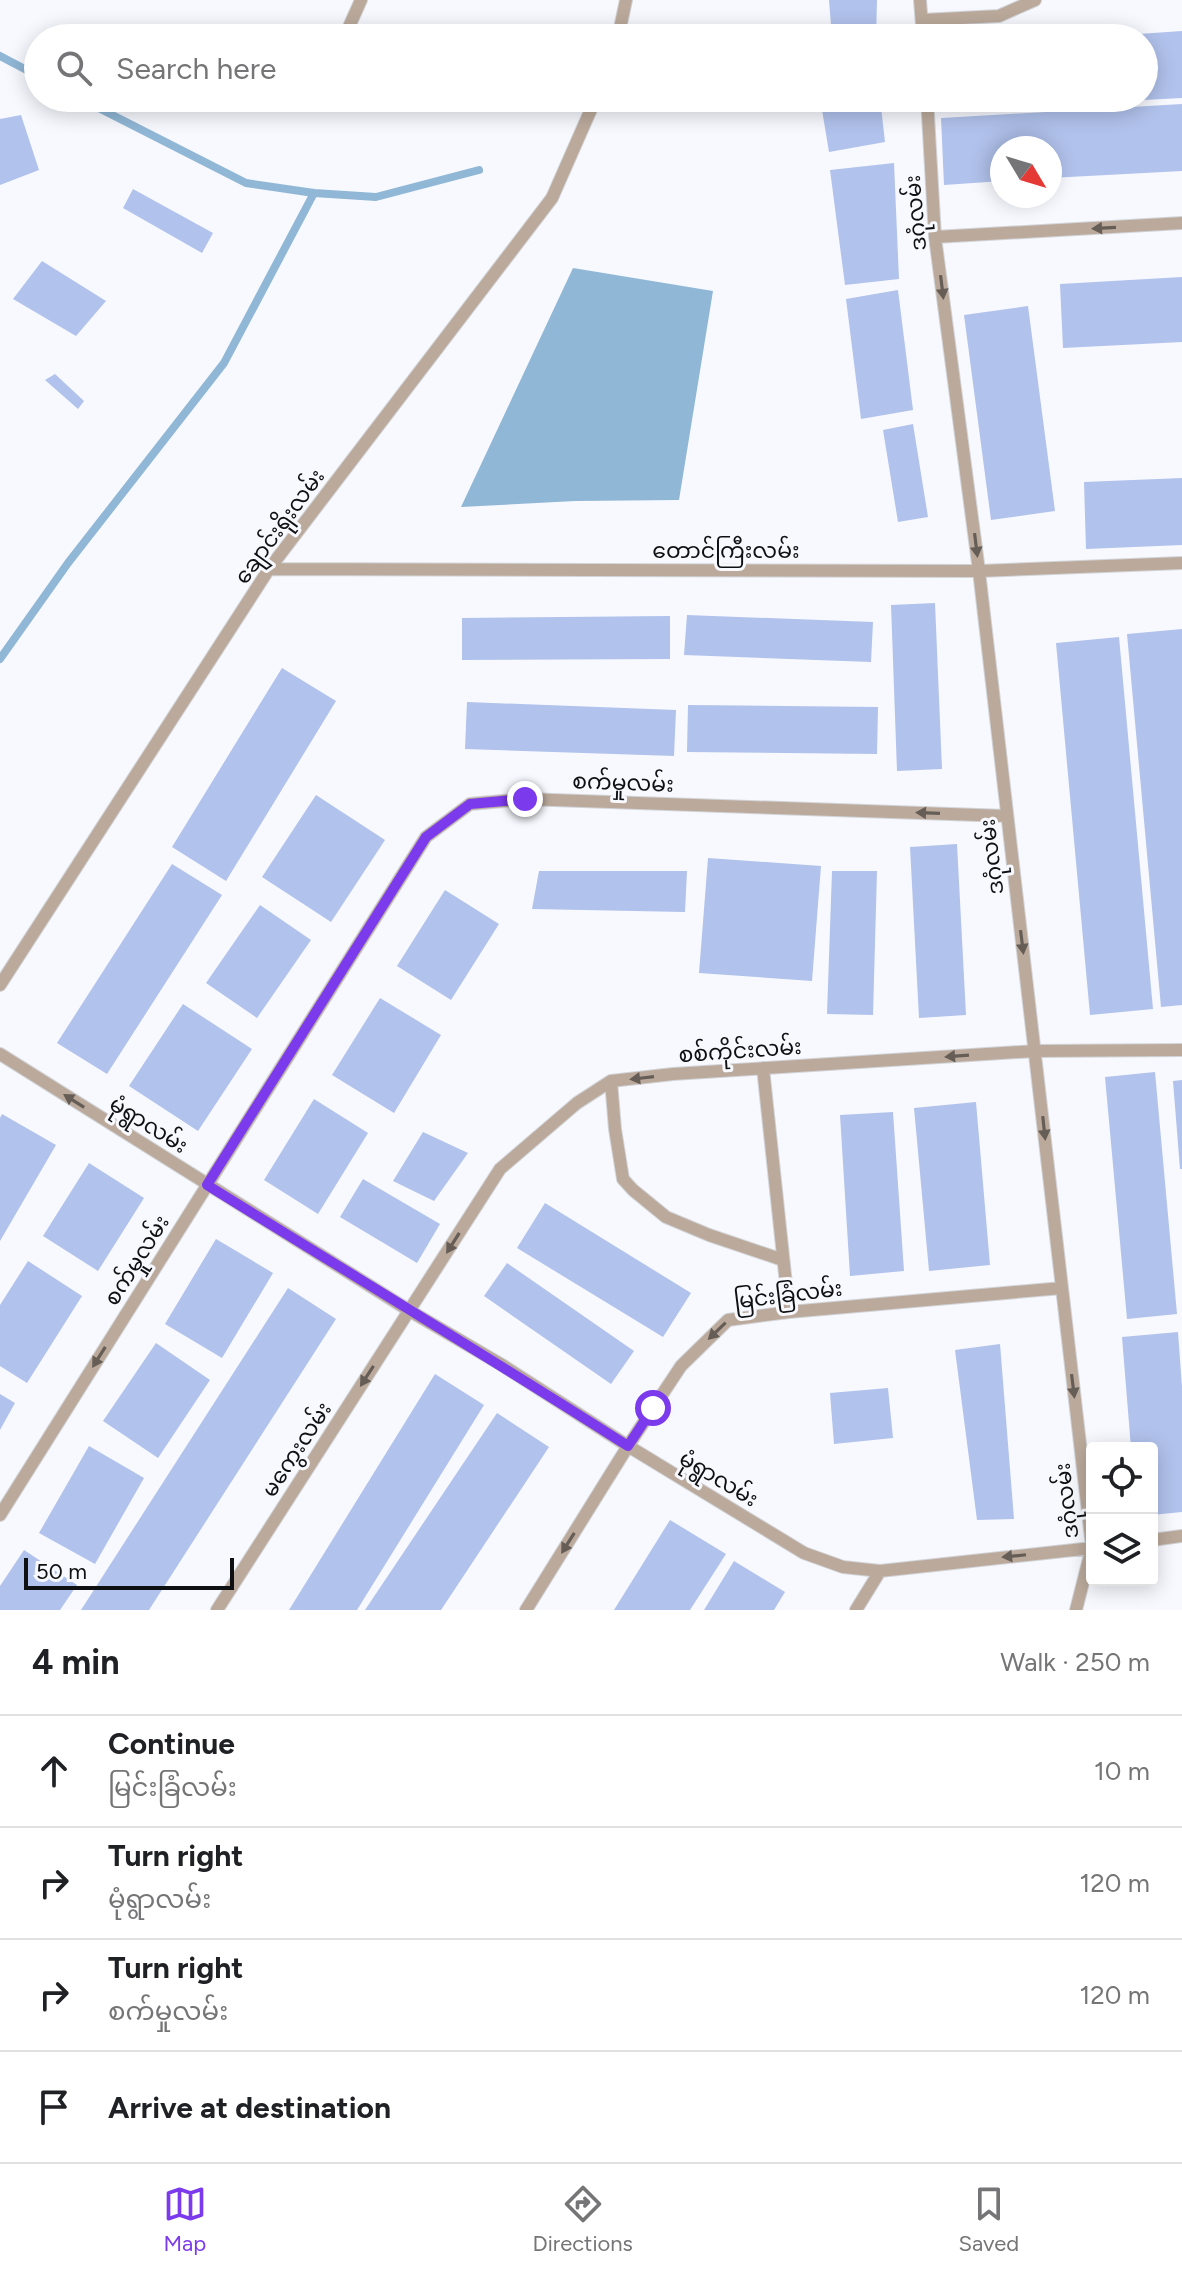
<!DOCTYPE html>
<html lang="en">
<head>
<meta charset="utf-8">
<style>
	:root { --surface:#fff; --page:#f2f2f2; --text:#202124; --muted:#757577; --line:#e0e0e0; --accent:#7c3aed }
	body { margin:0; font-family:Figtree,"Noto Sans Myanmar",sans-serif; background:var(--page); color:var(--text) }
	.controls { position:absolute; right:24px; bottom:24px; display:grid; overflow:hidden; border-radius:8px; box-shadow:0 4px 20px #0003 }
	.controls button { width:72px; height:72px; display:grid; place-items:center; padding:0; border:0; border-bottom:2px solid var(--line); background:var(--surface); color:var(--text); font:40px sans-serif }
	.compass { position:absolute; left:990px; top:136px; width:72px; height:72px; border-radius:50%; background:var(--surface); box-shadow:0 4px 20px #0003; rotate:128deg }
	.scale { position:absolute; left:24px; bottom:20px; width:210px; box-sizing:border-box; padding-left:8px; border:4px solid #0f1011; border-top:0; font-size:22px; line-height:28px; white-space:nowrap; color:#0f1011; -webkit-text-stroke:6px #f7f9fe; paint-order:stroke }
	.stop { position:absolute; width:24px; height:24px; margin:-18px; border:6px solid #7c3aed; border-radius:50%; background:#fff }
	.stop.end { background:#7c3aed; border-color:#fff; box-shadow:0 2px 8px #0008 }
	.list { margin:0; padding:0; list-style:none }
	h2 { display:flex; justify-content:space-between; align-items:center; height:104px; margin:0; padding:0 32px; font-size:34px }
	h2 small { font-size:26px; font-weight:400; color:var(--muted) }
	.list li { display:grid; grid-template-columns:52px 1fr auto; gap:24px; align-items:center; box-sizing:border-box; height:112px; padding:0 32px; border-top:2px solid var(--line) }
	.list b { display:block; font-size:30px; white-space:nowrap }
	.list p { margin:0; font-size:26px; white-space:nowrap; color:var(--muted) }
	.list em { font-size:26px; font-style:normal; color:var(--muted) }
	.icon { flex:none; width:44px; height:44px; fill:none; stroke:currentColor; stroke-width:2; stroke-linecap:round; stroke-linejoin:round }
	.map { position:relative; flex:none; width:1182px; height:1610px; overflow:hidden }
	.search { position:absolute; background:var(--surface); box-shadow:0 4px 20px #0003; left:24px; right:24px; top:24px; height:88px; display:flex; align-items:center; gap:20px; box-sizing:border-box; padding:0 28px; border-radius:44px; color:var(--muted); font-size:30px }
	.sheet { height:552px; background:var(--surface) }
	nav { display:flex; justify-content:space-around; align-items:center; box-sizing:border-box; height:112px; border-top:2px solid var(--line); background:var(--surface); font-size:22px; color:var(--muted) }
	nav a { display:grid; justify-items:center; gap:4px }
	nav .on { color:var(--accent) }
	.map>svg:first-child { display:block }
	.water { fill:#90b7d6 }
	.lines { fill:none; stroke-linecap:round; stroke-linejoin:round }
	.stream { stroke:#90b7d6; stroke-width:8 }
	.building { fill:#b1c2ec }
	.service-casing { stroke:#d2d4d8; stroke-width:14 }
	.service { stroke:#bbaa9c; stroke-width:12 }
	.oneway { fill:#655d56 }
	.route { stroke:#7c3aed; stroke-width:10 }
	.labels { text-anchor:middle; stroke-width:6; stroke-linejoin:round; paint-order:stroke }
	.street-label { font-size:22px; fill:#0f1011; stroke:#f7f9fe }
</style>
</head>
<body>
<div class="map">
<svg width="1182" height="1610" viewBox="0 0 1182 1610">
	<rect width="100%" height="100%" fill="#f7f9fe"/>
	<path class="water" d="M573,268L713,291L679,500L575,501L461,507Z"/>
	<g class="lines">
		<path class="stream" d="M0,56L38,76
			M79,98L246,183L314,193L376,197L479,170
			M0,659L68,563L224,363L314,193"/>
	</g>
	<path class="building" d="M829,0H877L876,38H832Z
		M1182,31V98L1144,100V38H1110V36Z
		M820,98H880L885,142L829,152Z
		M940,98H1133V100L941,112Z
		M1182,104V171L1050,178V148H1002V181L944,185L941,118Z
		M21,115L39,170L0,185V119Z
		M894,163L899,279L845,285L830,170Z
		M133,189L213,233L202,253L123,208Z
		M42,261L106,301L76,336L13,299Z
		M1182,277V342L1063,348L1060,284Z
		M898,290L913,410L861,419L846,299Z
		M1028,306L1055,511L991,520L964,315Z
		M55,374L84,401L78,409L45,380Z
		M913,424L928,517L898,522L883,430Z
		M1182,478V545L1086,549L1084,482Z
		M935,603L942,769L897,771L891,605Z
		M687,615L873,622L871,662L684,655Z
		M670,616V659L462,660V618Z
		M1182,629V1005L1161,1007L1127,634Z
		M1119,637L1153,1009L1090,1015L1056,643Z
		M282,668L336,701L226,881L172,847Z
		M467,702L676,710L674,756L465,749Z
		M688,705L878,707L877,754L687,752Z
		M316,795L385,840L331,922L262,877Z
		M957,844L966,1015L919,1018L910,847Z
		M708,858L821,866L812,981L699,973Z
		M172,864L222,895L107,1074L57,1043Z
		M539,871H687L685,912L532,909Z
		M832,871H877L873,1015L827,1014Z
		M445,890L499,924L451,1000L397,966Z
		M260,905L311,940L257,1018L206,983Z
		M380,998L441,1035L394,1113L332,1075Z
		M183,1004L252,1049L198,1131L129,1086Z
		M1155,1072L1177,1314L1127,1319L1105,1077Z
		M1182,1080V1169H1180L1173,1081Z
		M314,1099L368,1133L318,1214L264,1180Z
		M976,1102L990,1265L929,1271L914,1108Z
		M893,1112L904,1271L850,1276L840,1115Z
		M2,1114L56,1145L0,1241V1118Z
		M423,1132L468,1153L434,1201L393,1181Z
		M89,1163L144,1198L98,1271L43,1236Z
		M363,1179L440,1224L417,1263L340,1217Z
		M545,1203L691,1293L663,1337L517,1248Z
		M216,1239L273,1273L222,1358L165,1324Z
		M28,1261L82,1296L27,1383L0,1366V1305Z
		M507,1263L634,1351L611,1384L484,1296Z
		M288,1288L336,1319L149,1610H81Z
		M1178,1332L1182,1387V1512L1152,1515V1448H1131L1122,1337Z
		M156,1343L210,1380L158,1458L103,1421Z
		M1000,1344L1014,1519L977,1520L955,1350Z
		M435,1374L484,1405L357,1610H289Z
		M888,1388L893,1438L834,1444L830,1393Z
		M0,1394L15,1403L0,1430Z
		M497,1413L549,1447L441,1610H365Z
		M89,1446L144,1478L95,1564L39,1533Z
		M670,1520L726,1554L690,1610H614Z
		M24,1550L77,1585L60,1610H0V1586Z
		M734,1561L785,1592L774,1610H704Z"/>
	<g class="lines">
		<defs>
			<path id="service" d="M920,0L923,38
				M922,20L999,16L1035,0
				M344,38L361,0
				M618,38L626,0
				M927,98L935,237L979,571L1092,1547L1076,1610
				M935,237L1182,223
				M269,569L979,571L1182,563
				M0,985L269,569L552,198L596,98
				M0,1054L410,1311L502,1365L628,1446L804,1553L843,1567L880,1571L1092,1548
				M763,1068L789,1312
				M611,1081L615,1129L623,1179L633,1190L666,1217L709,1235L783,1260
				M0,1515L426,837L470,804L525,799L1006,816
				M1152,1540L1182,1536
				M217,1610L500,1169L577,1103L611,1081L673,1074L1035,1051L1182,1050
				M526,1610L628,1446L681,1366L728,1320L789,1312L1062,1288
				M856,1610L880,1571"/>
		</defs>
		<use href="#service" class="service-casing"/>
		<use href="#service" class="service"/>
	</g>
	<defs><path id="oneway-solid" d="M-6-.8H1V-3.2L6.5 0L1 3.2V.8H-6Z" transform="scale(2)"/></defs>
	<g class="oneway">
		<use href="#oneway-solid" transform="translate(1104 228) rotate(177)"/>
		<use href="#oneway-solid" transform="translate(942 287) rotate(83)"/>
		<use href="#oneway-solid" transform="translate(976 545) rotate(83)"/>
		<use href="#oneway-solid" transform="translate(928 813) rotate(-178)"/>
		<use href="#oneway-solid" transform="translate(1022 942) rotate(83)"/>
		<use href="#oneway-solid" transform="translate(957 1056) rotate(176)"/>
		<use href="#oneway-solid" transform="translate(642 1078) rotate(173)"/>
		<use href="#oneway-solid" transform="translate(74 1101) rotate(-148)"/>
		<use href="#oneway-solid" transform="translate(1044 1128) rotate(84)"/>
		<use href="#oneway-solid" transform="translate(453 1243) rotate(122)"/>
		<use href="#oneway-solid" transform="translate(717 1331) rotate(136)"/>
		<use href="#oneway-solid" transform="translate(99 1357) rotate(122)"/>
		<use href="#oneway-solid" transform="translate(367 1376) rotate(123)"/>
		<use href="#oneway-solid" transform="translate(1073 1386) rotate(83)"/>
		<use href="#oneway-solid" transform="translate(568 1543) rotate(122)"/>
		<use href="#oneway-solid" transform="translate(1014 1556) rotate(174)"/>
	</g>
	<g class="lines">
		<path class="route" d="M525,799L470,804L426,837L207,1185C347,1272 489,1357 628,1446L653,1408"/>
	</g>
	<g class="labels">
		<g class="street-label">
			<text transform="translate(915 213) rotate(-95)" y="8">ဒဂုံလမ်း</text>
			<text transform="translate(279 526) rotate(-54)" y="8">ချောင်းရိုးလမ်း</text>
			<text x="726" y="558">တောင်ကြီးလမ်း</text>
			<text transform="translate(623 782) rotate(2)" y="8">စက်မှုလမ်း</text>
			<text transform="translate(991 857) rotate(-97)" y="8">ဒဂုံလမ်း</text>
			<text transform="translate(740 1050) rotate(-4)" y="8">စစ်ကိုင်းလမ်း</text>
			<text transform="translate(149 1124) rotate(32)" y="8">မုံရွာလမ်း</text>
			<text transform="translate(136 1260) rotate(-58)" y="8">စက်မှုလမ်း</text>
			<text transform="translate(788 1294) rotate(-7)" y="8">မြင်းခြံလမ်း</text>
			<text transform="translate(296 1449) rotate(-57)" y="8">မကွေးလမ်း</text>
			<text transform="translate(719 1478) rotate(31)" y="8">မုံရွာလမ်း</text>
			<text transform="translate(1066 1501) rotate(-97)" y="8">ဒဂုံလမ်း</text>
		</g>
	</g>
</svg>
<div class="controls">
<button><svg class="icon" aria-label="locate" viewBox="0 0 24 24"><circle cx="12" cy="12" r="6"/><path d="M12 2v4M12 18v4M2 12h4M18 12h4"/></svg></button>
<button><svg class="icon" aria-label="layers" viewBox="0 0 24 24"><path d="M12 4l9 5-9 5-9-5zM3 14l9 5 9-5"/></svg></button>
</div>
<svg class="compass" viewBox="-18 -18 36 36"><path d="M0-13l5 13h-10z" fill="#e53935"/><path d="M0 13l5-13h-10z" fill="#757577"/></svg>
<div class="scale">50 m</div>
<div class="stop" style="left:653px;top:1408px"></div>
<div class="stop end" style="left:525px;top:799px"></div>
<div class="search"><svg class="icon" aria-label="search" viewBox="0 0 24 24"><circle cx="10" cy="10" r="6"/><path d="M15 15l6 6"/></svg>Search here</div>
</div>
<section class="sheet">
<h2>4 min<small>Walk · 250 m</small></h2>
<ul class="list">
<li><svg class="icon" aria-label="ahead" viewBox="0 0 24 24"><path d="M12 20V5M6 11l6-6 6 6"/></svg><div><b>Continue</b><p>မြင်းခြံလမ်း</p></div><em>10 m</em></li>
<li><svg class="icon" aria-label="right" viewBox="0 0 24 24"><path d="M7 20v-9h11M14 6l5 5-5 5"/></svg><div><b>Turn right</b><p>မုံရွာလမ်း</p></div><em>120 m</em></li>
<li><svg class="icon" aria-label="right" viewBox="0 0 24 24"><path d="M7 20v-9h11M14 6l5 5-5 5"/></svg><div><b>Turn right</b><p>စက်မှုလမ်း</p></div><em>120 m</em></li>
<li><svg class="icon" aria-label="arrive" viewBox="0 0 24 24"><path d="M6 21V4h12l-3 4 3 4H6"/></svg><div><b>Arrive at destination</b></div></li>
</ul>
</section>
<nav>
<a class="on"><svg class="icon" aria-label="map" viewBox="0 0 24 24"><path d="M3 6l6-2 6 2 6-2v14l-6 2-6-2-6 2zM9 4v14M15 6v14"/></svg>Map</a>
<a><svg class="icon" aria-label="directions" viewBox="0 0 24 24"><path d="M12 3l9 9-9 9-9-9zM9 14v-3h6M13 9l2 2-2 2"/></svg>Directions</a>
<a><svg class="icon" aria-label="saved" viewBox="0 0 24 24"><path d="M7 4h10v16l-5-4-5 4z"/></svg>Saved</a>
</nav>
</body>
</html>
